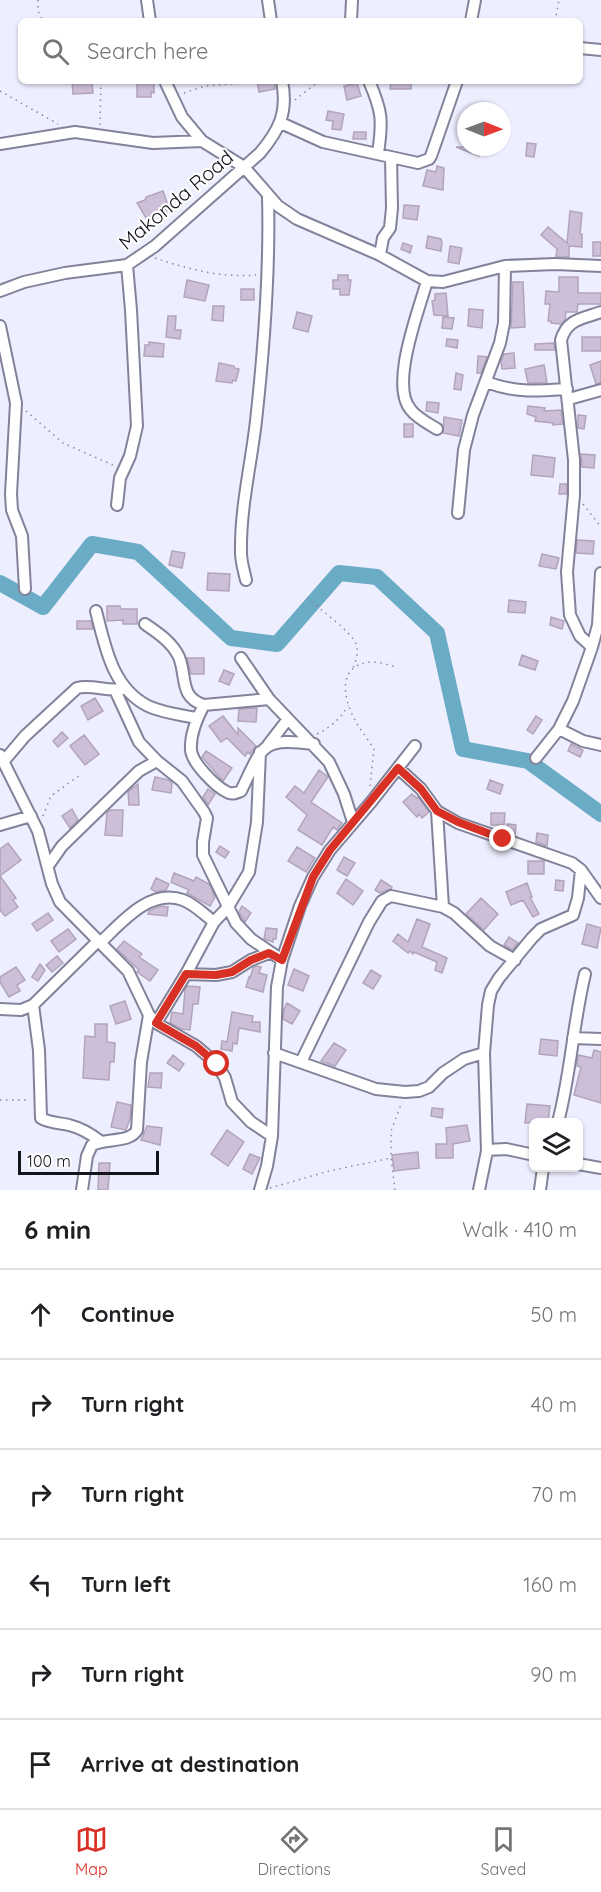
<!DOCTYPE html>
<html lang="en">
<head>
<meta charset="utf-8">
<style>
	:root { --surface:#fff; --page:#f6f6f6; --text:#202124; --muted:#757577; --line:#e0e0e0; --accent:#d93025 }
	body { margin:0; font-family:Quicksand,sans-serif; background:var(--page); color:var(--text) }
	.controls { position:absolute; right:18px; bottom:18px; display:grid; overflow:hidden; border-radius:9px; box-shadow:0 2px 4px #0004 }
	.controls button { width:54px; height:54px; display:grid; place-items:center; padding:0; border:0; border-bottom:2px solid var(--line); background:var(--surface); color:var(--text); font:30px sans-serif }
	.compass { position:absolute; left:457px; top:102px; width:54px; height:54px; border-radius:50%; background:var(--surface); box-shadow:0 2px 4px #0004; rotate:91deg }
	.scale { position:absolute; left:18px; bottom:15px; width:141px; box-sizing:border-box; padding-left:6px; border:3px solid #14141d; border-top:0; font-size:16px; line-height:21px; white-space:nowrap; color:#14141d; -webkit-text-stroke:4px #fdfdfd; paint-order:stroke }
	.stop { position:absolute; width:18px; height:18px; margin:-14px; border:4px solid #d93025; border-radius:50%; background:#fff }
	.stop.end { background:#d93025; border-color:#fff; box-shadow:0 2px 6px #0008 }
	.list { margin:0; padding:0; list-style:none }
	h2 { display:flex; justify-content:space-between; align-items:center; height:78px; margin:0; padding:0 24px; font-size:26px }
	h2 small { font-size:20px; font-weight:400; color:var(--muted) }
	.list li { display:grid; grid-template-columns:39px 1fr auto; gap:18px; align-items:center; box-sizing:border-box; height:90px; padding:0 24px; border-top:2px solid var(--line) }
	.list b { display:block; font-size:22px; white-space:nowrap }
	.list em { font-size:20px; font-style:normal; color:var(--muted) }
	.icon { flex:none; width:33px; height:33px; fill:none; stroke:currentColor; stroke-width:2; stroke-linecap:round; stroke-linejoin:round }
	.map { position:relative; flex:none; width:601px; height:1190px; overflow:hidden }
	.search { position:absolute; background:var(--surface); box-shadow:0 2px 4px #0004; left:18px; right:18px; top:18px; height:66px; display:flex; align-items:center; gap:15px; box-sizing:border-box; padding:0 21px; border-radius:9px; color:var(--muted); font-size:22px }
	.sheet { height:618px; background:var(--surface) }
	nav { display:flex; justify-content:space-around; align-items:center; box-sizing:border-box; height:84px; border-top:2px solid var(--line); background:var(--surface); font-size:16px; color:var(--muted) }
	nav a { display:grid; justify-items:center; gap:3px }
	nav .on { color:var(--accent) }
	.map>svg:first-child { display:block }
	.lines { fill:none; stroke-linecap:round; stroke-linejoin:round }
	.river { stroke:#6aabc6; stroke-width:16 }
	.building { fill:#cdbfd7; stroke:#b2a4bb; stroke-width:1.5 }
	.minor-casing { stroke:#82839a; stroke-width:14 }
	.path { stroke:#8b8c98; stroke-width:1.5; stroke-dasharray:1.5 4.5; stroke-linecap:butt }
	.minor { stroke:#fff; stroke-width:10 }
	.route { stroke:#d93025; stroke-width:8 }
	.labels { text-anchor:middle; stroke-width:4.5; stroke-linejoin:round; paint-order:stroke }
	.street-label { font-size:20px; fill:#14141d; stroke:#fdfdfd }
</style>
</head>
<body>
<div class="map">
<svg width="601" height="1190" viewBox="0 0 601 1190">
	<rect width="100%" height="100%" fill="#edeefe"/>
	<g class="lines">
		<path class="river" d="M0,583L43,607L92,544L138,552L231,638L277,644L339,573L377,577L437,633L463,749L528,761L601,814"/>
	</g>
	<path class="building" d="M72,81H92L93,93L73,94Z
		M137,81H154V93L151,92V97H137Z
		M257,81H274L275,89L259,92Z
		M391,81H411V89H390Z
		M357,83L361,96L347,100L344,86Z
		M328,111L344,114L341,130L332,129L333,121L326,120Z
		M354,132H366V139H353Z
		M527,143L536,144L534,157L526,156Z
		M456,147H482L479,156Z
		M437,166L444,168L443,190L423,186L427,170L436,172Z
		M163,191L168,205L165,206L167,213L146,218L137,203L145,200L146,197Z
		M404,205L419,206L417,220L403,218Z
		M570,211L582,213L580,234H582V247L569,246V257H556L557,249L541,235L548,227L567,243Z
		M428,236L441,239L442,242L441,251L426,248Z
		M593,242H601V256H593Z
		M403,243L412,246L410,253L401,249Z
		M450,246L462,248L459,264L448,262Z
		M338,275H348V280H351L349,295H340V289H333V280H338Z
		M559,277H578V293H601V304H578L577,312H566L565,320L561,324L551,323V321H548L550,304H545L546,291L559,292Z
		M187,280L209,285L205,301L184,297Z
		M513,282H523L525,327L511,328Z
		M241,289H254V300H241Z
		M446,293L448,316L434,315L432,301L435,300V294Z
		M213,306H224L223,321L212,320Z
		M469,309L483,310L482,328L468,326Z
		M297,312L312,316L308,332L293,328Z
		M168,316H176L175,330H181L180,339L166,337Z
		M443,317L454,318L452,329L442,328Z
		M582,337H601V351H582Z
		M447,339L458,340L457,348L446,346Z
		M149,342L164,344L163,357L144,356L145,345H149Z
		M554,343L555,350H535V344Z
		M514,353L515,368L502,369L501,361L504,354Z
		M478,356L487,357L481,373H477Z
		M601,361V383L596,384L590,365Z
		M219,363L234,366V368L239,369L236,381L233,380L232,383L216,381Z
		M544,365L547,383H528L525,369Z
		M456,373L463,375L461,390L454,389Z
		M427,402L439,403L438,413L426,411Z
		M528,406L545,408L544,411L561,410L563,424L553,425V423L535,421L536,417L527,414Z
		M578,415L586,416L584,429L578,428Z
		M444,417L462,420L459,436L443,433Z
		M404,424H413V437H404Z
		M581,454L595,455L594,468L582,467Z
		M533,455L555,458L553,477L531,475Z
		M560,484H567V494H559Z
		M577,540L594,541L593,554L576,553Z
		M172,551L185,553L182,568L169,565Z
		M542,554L559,558L556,569L539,566Z
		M208,573L230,574L229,591L207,590Z
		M509,600L526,602L525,613L508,612Z
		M107,606H120L121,609H137V624H123V620L107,621Z
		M551,617L564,621L562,629L550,625Z
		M77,621H91L93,629H77Z
		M522,655L538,661L535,670L519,665Z
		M187,658H204V674H191Z
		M224,670L234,674L229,685L219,681Z
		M95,698L103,711L88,720L81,706Z
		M257,708L256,722L238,721L239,709Z
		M223,716L238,735V728L256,746L250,754L248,752L245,756L227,738L221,742L209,726Z
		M536,716L542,720L533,734L527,730Z
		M62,732L68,738L58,747L53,741Z
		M84,735L99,754L85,765L70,746Z
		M571,744L583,750L580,757L568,751Z
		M206,751L232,768L223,781L202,757Z
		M319,770L328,777L311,802L342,823L337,830L333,827L322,845L298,830L307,815L286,797L295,786L304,793Z
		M155,777L169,780L172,783L171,793L152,790Z
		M490,780L503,785L500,794L487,789Z
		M138,784L139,805H129L128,792Z
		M208,789L215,794L208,805L203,797Z
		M412,794L417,798L418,797L429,812L422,818L419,814L417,817L403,802Z
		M72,809L78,820L70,828L62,816Z
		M110,810H123L122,836L105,835L107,813Z
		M491,813H505L504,825H491Z
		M507,824L516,825L515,835L506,832Z
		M537,833L548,835L547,846L536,842Z
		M8,843L21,860L0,876L16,898L13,900L18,907L5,916L0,910V849Z
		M220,846L229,852L225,858L216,852Z
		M297,847L315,858L306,872L288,861Z
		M344,857L355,863L347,876L337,870Z
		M528,861H544V874H528Z
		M174,873L194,881L196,877L209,884L215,897L210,906L187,893L189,890L171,882Z
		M156,878L169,884L166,890L156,892L151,889Z
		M346,879L363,891L353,905L337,893Z
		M381,880L392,887L391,889L380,893L375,890Z
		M556,880L564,881L563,891L555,890Z
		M527,883L532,897H530L539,914L533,917L523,900L511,905L506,892Z
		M481,898L498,914L484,930L466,914Z
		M160,906L168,907L167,916L148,914L149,911Z
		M242,906L251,913L245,922L239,912Z
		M48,913L53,920L37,931L32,924Z
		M417,919L430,924L422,947L447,958L442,973L435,970L437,962L414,952L413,954L410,951L408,953L393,941L398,934L408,942Z
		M587,924L601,928L597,948L582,944Z
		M266,928L277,929L276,939H273V942L264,939Z
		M68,929L76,939L59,952L51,941Z
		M509,937L518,943L512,950L504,945Z
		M124,941L142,954L139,957L158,970L150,981L137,972L139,970L117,949Z
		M57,956L63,963L52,972L46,965Z
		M40,964L45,970L38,981L32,977Z
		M256,966L261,967L259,973L267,975L263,992L246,987L249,977L250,978L253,968Z
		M16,967L25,980L17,985L20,991L9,997L0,982V977Z
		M294,969L309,976L303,991L288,985Z
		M371,970L381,976L373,989L363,983Z
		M187,986L200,987L198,1004H193L190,1030L181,1029L170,1023L172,1012L183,1014L185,990Z
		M125,1001L131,1019L116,1024L110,1006Z
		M287,1003L300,1011L292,1024L283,1019L284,1009Z
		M232,1012L253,1016L252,1022H260V1032L239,1028L237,1044L233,1043L232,1051L221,1049L222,1041L227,1042Z
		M95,1024H107V1042L115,1043L114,1062H110L109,1080L83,1078L85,1036L95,1037Z
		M541,1039L558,1041L557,1056L539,1054Z
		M334,1043L346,1050L335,1066L321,1061Z
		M594,1050L601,1052V1103L574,1095L581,1067L577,1066L578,1055L592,1058Z
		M173,1055L184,1064L179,1071L167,1063Z
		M150,1073H162L161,1088L148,1087Z
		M117,1102L131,1105L130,1119L126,1130L111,1127Z
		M527,1104L550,1106L548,1122L525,1123Z
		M432,1108L443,1109L442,1118L431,1116Z
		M467,1125L470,1141L453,1144V1158H436V1144H447L446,1128Z
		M147,1126L162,1128L160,1145L141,1140Z
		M227,1130L244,1142L228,1166L211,1154Z
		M418,1152L419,1168L394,1171L392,1155Z
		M250,1154L260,1158L252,1174L243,1169Z
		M99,1163H110L108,1190H98Z"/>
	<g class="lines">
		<defs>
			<path id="minor" d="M147,0L150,21
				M268,0L271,21
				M351,21L352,0
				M471,21L475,0
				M580,48L601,50
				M165,81L182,117L202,141L244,167L278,206L297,219L380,255L427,281L443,282L505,266L555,264L601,266
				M369,81C382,111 383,120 378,153
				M281,123L323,142L418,163L429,159L431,156L457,81
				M0,144L75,132L153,143L202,141
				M380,255L383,238L390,228L392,208L391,157
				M427,281C419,310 389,386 411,410C417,418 429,424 437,429
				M0,291L24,282L65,273L127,265L155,246L260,153C280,129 288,112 282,81
				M0,326L16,403L11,494L12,510L22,536L25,589
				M486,382C516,393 536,391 567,389
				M569,399L601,390
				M117,505L120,478L130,456L137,426L131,310L127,265
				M458,513L464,450L473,415L500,343L504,323L505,266
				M246,580C244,571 241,562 241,553C240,509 251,465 256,421C264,348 270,270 268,197
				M96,611C105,646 112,688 148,706C163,713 181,715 197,718
				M145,624C158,633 172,642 179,657C187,677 179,697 204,705L269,699
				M592,647L580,636L570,615L567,572L574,495V460L561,340C567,319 582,319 601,312
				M241,658L269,699L329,762L344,794L353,822
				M115,690L139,742L157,761L182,781L204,812L207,818L203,842V855L236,923L251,939L282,960
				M204,705C197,718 190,735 191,750C192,763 216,787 227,792C232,795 236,793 241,791C263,746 260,737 314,744
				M559,729L583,741L601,745
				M268,745L288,719
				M0,755L38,831L52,884L60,902L128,971L149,1015L156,1023L196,1046L217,1064L225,1078L232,1102L251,1122L272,1136
				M536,758L559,729L573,701L592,647L598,625L601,573
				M3,762L25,736L77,688C92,684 107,692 122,689
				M398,768L421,789L437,811L458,823L572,863L581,870L601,898
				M437,811L443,907
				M0,825L31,816
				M48,866L62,846L139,771L157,761
				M100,943C122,922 150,888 183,900C194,904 205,915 214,922
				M186,974L216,975L232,972L251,960L269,953
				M33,1005L39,1050L41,1118C49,1123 60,1123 69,1125C81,1128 91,1134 100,1141
				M0,1009L21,1010L33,1005L98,941
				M156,1023L186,974L214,922L228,907L249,872L257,822L260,752
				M573,1038L601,1039
				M274,1053L376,1089L405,1092L419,1091L429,1087L443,1073L464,1059L484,1053
				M301,1062L369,922L382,901L391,896L443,907L454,913L490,946L515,960
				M558,1122C571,1073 573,1023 585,974
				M487,1150L506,1149L534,1155
				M578,1164L601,1168
				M82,1190L87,1156L92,1145C106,1138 130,1143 137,1130L141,1062L149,1015
				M260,1190L267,1166L272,1136L277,987L282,960L300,906L313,877L330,850L372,801L415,746
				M479,1190L487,1151L484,1053L488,1005L491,991L499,978L532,938L541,929L573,915L578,898L581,870
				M540,1190L543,1168"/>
		</defs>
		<use href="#minor" class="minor-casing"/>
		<path class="path" d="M38,0V11L43,21
			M555,21L559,0
			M0,91L58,124
			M184,93L205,86L244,83
			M295,100L319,81
			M100,125L101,81
			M155,258C188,269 221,278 256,275
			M26,411L63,443L115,466
			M583,504L601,527
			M307,598C318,608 351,631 356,644C359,652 356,661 353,668
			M317,734C331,727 340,719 348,706
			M370,786L374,749C368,739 359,729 354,718C342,695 338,663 373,662C380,662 389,665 396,667
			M43,816L51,796L80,775
			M0,1100H29
			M270,1188L329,1171L391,1158
			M395,1190L391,1158V1131L402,1102"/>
		<use href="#minor" class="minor"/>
	</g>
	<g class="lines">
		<path class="route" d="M217,1064L196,1046L156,1023L186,974L216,975L232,972L251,960L269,953L282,960L313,877L330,850L398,768L421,789L437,811L458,822L503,839"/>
	</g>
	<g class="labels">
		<g class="street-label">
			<text transform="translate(176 200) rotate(-40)" y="7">Makonda Road</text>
		</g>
	</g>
</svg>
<div class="controls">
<button><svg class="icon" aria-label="layers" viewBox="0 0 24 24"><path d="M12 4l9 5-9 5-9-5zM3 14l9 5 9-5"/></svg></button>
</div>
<svg class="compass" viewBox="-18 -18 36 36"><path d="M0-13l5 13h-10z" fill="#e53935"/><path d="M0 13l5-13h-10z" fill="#757577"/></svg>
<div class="scale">100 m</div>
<div class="stop" style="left:217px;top:1064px"></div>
<div class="stop end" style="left:503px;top:839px"></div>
<div class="search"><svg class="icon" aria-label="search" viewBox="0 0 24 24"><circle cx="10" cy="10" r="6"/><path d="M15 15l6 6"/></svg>Search here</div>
</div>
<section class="sheet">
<h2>6 min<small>Walk · 410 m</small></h2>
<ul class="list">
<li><svg class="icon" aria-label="ahead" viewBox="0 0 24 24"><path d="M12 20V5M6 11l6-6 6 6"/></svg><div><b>Continue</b></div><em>50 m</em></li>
<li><svg class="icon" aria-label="right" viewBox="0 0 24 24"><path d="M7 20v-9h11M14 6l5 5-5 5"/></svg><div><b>Turn right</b></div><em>40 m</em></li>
<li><svg class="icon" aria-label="right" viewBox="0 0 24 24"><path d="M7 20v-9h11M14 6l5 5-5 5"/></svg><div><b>Turn right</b></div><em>70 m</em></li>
<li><svg class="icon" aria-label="left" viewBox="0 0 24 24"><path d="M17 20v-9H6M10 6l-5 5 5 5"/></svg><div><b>Turn left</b></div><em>160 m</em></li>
<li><svg class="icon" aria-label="right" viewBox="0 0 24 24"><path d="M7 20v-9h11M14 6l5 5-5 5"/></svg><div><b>Turn right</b></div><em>90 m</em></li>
<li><svg class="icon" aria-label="arrive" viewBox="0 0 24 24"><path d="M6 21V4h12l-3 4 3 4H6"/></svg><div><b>Arrive at destination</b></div></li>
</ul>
</section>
<nav>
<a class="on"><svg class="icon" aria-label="map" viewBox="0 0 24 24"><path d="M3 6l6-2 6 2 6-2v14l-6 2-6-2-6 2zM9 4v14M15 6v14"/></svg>Map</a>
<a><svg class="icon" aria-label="directions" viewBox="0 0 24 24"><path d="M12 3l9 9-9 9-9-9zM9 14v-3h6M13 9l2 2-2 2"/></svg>Directions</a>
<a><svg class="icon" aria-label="saved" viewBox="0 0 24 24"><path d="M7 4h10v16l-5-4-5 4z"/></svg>Saved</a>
</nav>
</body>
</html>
